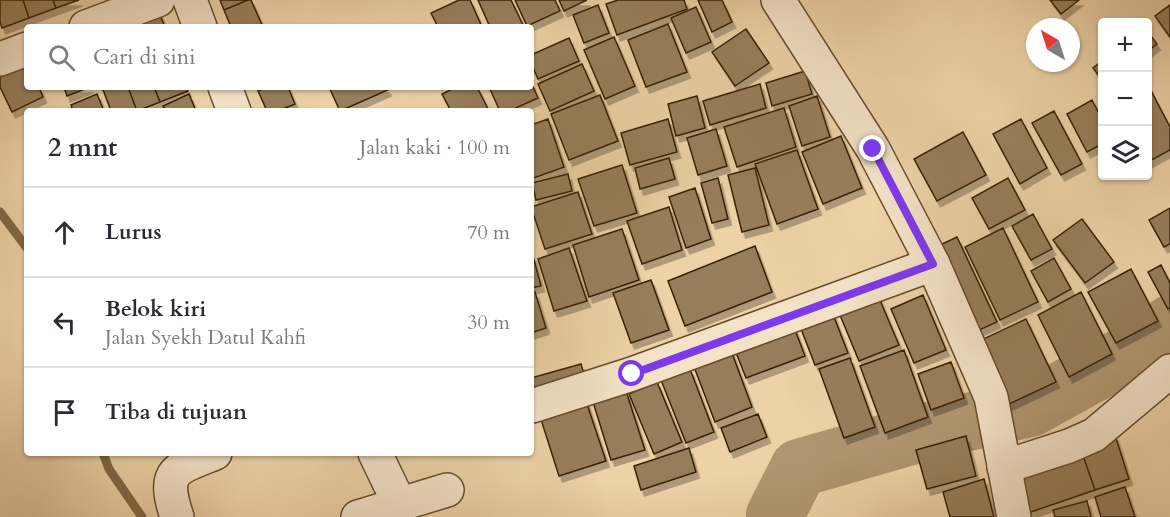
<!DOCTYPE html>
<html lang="id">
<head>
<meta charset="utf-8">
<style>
	:root { --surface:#fff; --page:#f7f7f7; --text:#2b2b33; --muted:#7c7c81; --line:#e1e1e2 }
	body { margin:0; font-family:Cardo,serif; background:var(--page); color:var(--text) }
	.controls { position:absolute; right:18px; top:18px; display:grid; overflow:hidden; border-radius:6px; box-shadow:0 2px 4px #0004 }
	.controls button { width:54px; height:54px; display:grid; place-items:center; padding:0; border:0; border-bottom:2px solid var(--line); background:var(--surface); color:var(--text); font:30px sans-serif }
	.compass { position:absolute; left:1026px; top:18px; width:54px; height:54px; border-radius:50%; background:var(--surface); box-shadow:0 2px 4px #0004; rotate:321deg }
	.stop { position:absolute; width:18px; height:18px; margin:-14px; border:4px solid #7c3aed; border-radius:50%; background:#fff }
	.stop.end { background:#7c3aed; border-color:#fff; box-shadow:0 2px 6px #0008 }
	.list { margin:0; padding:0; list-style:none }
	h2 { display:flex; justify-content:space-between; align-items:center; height:78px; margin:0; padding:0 24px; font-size:26px }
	h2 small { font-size:20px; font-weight:400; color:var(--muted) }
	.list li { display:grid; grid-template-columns:39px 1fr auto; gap:18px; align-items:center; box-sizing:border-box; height:90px; padding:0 24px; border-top:2px solid var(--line) }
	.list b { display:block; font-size:22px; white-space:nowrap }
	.list p { margin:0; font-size:20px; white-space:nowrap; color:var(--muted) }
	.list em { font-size:20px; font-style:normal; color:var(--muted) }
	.icon { flex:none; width:33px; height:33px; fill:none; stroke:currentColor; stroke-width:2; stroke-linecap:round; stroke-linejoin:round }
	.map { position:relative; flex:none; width:1170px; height:517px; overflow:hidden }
	.search { position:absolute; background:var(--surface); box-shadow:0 2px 4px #0004; left:24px; top:24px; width:510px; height:66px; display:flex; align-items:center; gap:15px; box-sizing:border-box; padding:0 21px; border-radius:6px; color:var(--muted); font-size:22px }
	.panel { position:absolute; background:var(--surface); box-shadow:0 2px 4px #0004; left:24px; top:108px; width:510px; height:348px; border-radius:6px }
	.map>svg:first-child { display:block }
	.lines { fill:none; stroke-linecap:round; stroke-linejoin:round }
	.stream { stroke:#806846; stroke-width:9 }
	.river { stroke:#b09670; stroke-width:58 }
	.building { fill:#977e5a; stroke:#392206; stroke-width:1.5; filter:url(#shadow) }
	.minor-casing { stroke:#664e2e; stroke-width:36 }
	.tertiary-casing { stroke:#664e2e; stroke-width:36 }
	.minor { stroke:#f3e2c6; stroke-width:33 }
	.tertiary { stroke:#f3e2c6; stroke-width:33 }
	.route { stroke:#7c3aed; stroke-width:8 }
</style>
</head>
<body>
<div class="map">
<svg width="1170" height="517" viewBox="0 0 1170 517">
	<defs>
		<filter id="shadow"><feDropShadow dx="3.5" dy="6" stdDeviation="0" flood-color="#0004"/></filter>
	</defs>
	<rect width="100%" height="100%" fill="#edd2a7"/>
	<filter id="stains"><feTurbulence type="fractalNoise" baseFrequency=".00333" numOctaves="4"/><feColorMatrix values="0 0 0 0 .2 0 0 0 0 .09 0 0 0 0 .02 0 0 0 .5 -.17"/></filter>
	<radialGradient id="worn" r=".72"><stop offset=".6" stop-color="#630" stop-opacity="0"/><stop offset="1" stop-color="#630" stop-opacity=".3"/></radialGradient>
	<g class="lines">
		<path class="stream" d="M0,212L27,248
			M103,453L109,469L142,517"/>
		<path class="river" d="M776,517L775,515L799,468L928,431L1030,408L1146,344L1170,324"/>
	</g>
	<path class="building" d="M0,0H23L29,18L2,28L0,22Z
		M23,0H53L56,8L29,18Z
		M53,0H79L56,8Z
		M220,0H248L224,10Z
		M248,0H251L263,27H231L224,10Z
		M459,0H470L482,27H438L431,13Z
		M478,0H511L524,27H490Z
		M515,0H555L560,11L527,26Z
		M559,0H587L564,11Z
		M618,0H684L687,9L617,35L606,4Z
		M698,0H722L732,22L712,32Z
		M1050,0H1079L1061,14Z
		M598,5L609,33L584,43L573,15Z
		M1170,5V37L1155,16Z
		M696,7L711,42L686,53L671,18Z
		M158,10L165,27H134L131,21Z
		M668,24L687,72L646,87L628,40Z
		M746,29L769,63L735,86L712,52Z
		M1148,32L1157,44L1148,51Z
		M614,37L635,86L605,99L584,50Z
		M569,38L579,61L538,79L531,63V55Z
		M1102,61V80L1093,68Z
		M582,64L594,91L550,111L538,84Z
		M27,65V87H39L43,97L12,112L0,87V77Z
		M805,71L812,94L772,106L766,83Z
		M531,82L538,98L509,111H500L489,87H531Z
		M760,84L766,108L710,125L703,101Z
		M1148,85L1170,127V150L1148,162Z
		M64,87H90L67,96Z
		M102,87H128L137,111H111Z
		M128,87H154L160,102L137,111Z
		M154,87H186L188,91L160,102Z
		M267,87H288L295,104L278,111H267L258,91Z
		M329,87H386L388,90L340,111Z
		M456,87H477L489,111H451L442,94Z
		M97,94L104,111H73L71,105Z
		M189,94L196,111H166L163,106Z
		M600,95L618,141L569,160L551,114Z
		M697,96L705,128L676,136L668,104Z
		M817,96L830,137L802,146L789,106Z
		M1092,100L1102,119V144L1087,152L1067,114Z
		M784,108L796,147L737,167L724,127Z
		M1054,111L1082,164L1061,175L1032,123Z
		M548,119L564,167L531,179V125Z
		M668,119L677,152L630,165L621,133Z
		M1021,119L1047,168L1020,184L993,134Z
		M716,129L727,166L698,175L687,138Z
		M963,132L986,175L937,201L914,159Z
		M841,136L862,188L823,204L802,152Z
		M797,150L818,209L777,224L755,164Z
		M669,158L675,179L640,189L635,168Z
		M622,165L637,213L594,226L578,179Z
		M755,168L769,225L742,232L728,175Z
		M568,174L572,191L536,200L532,183Z
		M718,178L728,219L712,223L701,183Z
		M1008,178L1025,210L989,229L972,198Z
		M695,188L711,239L686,248L669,197Z
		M578,192L592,234L545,249L531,207Z
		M669,207L682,250L642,264L627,221Z
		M1170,208V244L1164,247L1149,220Z
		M1033,214L1052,249L1031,260L1012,226Z
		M1082,219L1114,262L1085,283L1053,240Z
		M1003,228L1038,302L1000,320L965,247Z
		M622,229L639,280L589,297L573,245Z
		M957,237L997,322L968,335L929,250Z
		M755,246L772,292L685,326L668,281Z
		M569,248L587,301L554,311L538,259Z
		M531,256H533L541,286L531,288Z
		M1054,258L1071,289L1048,302L1031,271Z
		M1161,265L1170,283V308L1168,309L1148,272Z
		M1131,269L1158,321L1116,343L1088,292Z
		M651,280L669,330L631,343L613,293Z
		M874,286L899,345L859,361L835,303Z
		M535,292L546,328L531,333V293Z
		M1081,292L1112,354L1069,377L1038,315Z
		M923,295L946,350L914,363L891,309Z
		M831,309L848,353L815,365L798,321Z
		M1026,319L1056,382L1007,405L977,342Z
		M792,322L805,356L746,378L733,345Z
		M729,345L752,407L715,422L691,359Z
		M904,350L928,417L885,433L860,366Z
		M850,358L875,427L844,438L819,369Z
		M951,362L964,398L931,410L918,374Z
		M581,364L586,382L534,396L531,378Z
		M690,369L714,432L686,443L661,380Z
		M657,382L682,442L654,454L629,394Z
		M626,391L645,450L611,460L593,402Z
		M584,395L606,461L559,476L538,410Z
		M758,414L767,437L730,452L721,428Z
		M1115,435L1129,479L1095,490L1080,447Z
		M966,436L976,476L927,489L916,450Z
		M1080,447L1095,490L1028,513L1013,470Z
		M689,448L696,472L641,490L634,466Z
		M984,479L994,517H950L943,492Z
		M1125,487L1135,517H1101L1095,497Z
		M1087,501L1091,517H1055L1053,510Z"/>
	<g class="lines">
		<defs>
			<path id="minor" d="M190,0L200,27
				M86,27L158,0
				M0,59L27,49
				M225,87L234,111
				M532,406L632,374L933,264
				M375,453L399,503
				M1004,467L1069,446L1094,435L1170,371
				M177,517C161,469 176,469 215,453
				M358,517L447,490"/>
			<path id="tertiary" d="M778,0L873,149L933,264L991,397L1014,517"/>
		</defs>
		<use href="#minor" class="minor-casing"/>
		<use href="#tertiary" class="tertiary-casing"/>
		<use href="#minor" class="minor"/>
		<use href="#tertiary" class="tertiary"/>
	</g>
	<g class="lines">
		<path class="route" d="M632,374L933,264L873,149"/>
	</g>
	<rect width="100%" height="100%" filter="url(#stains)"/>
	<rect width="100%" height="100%" fill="url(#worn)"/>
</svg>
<div class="controls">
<button>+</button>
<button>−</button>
<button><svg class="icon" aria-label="layers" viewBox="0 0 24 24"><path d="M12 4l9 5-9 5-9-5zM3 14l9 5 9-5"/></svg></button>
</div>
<svg class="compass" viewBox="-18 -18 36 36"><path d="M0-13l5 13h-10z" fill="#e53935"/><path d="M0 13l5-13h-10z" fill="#7c7c81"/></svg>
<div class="stop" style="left:632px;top:374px"></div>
<div class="stop end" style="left:873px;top:149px"></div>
<div class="search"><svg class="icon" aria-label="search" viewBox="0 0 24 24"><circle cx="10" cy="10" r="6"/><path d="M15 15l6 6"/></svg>Cari di sini</div>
<section class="panel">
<h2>2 mnt<small>Jalan kaki · 100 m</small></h2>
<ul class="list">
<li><svg class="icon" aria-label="ahead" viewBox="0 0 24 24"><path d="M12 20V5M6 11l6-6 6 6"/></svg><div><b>Lurus</b></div><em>70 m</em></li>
<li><svg class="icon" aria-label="left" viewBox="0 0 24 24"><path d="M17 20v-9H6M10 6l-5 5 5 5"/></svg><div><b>Belok kiri</b><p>Jalan Syekh Datul Kahfi</p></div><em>30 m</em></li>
<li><svg class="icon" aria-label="arrive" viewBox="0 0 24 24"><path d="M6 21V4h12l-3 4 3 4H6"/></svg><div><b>Tiba di tujuan</b></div></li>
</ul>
</section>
</div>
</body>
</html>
